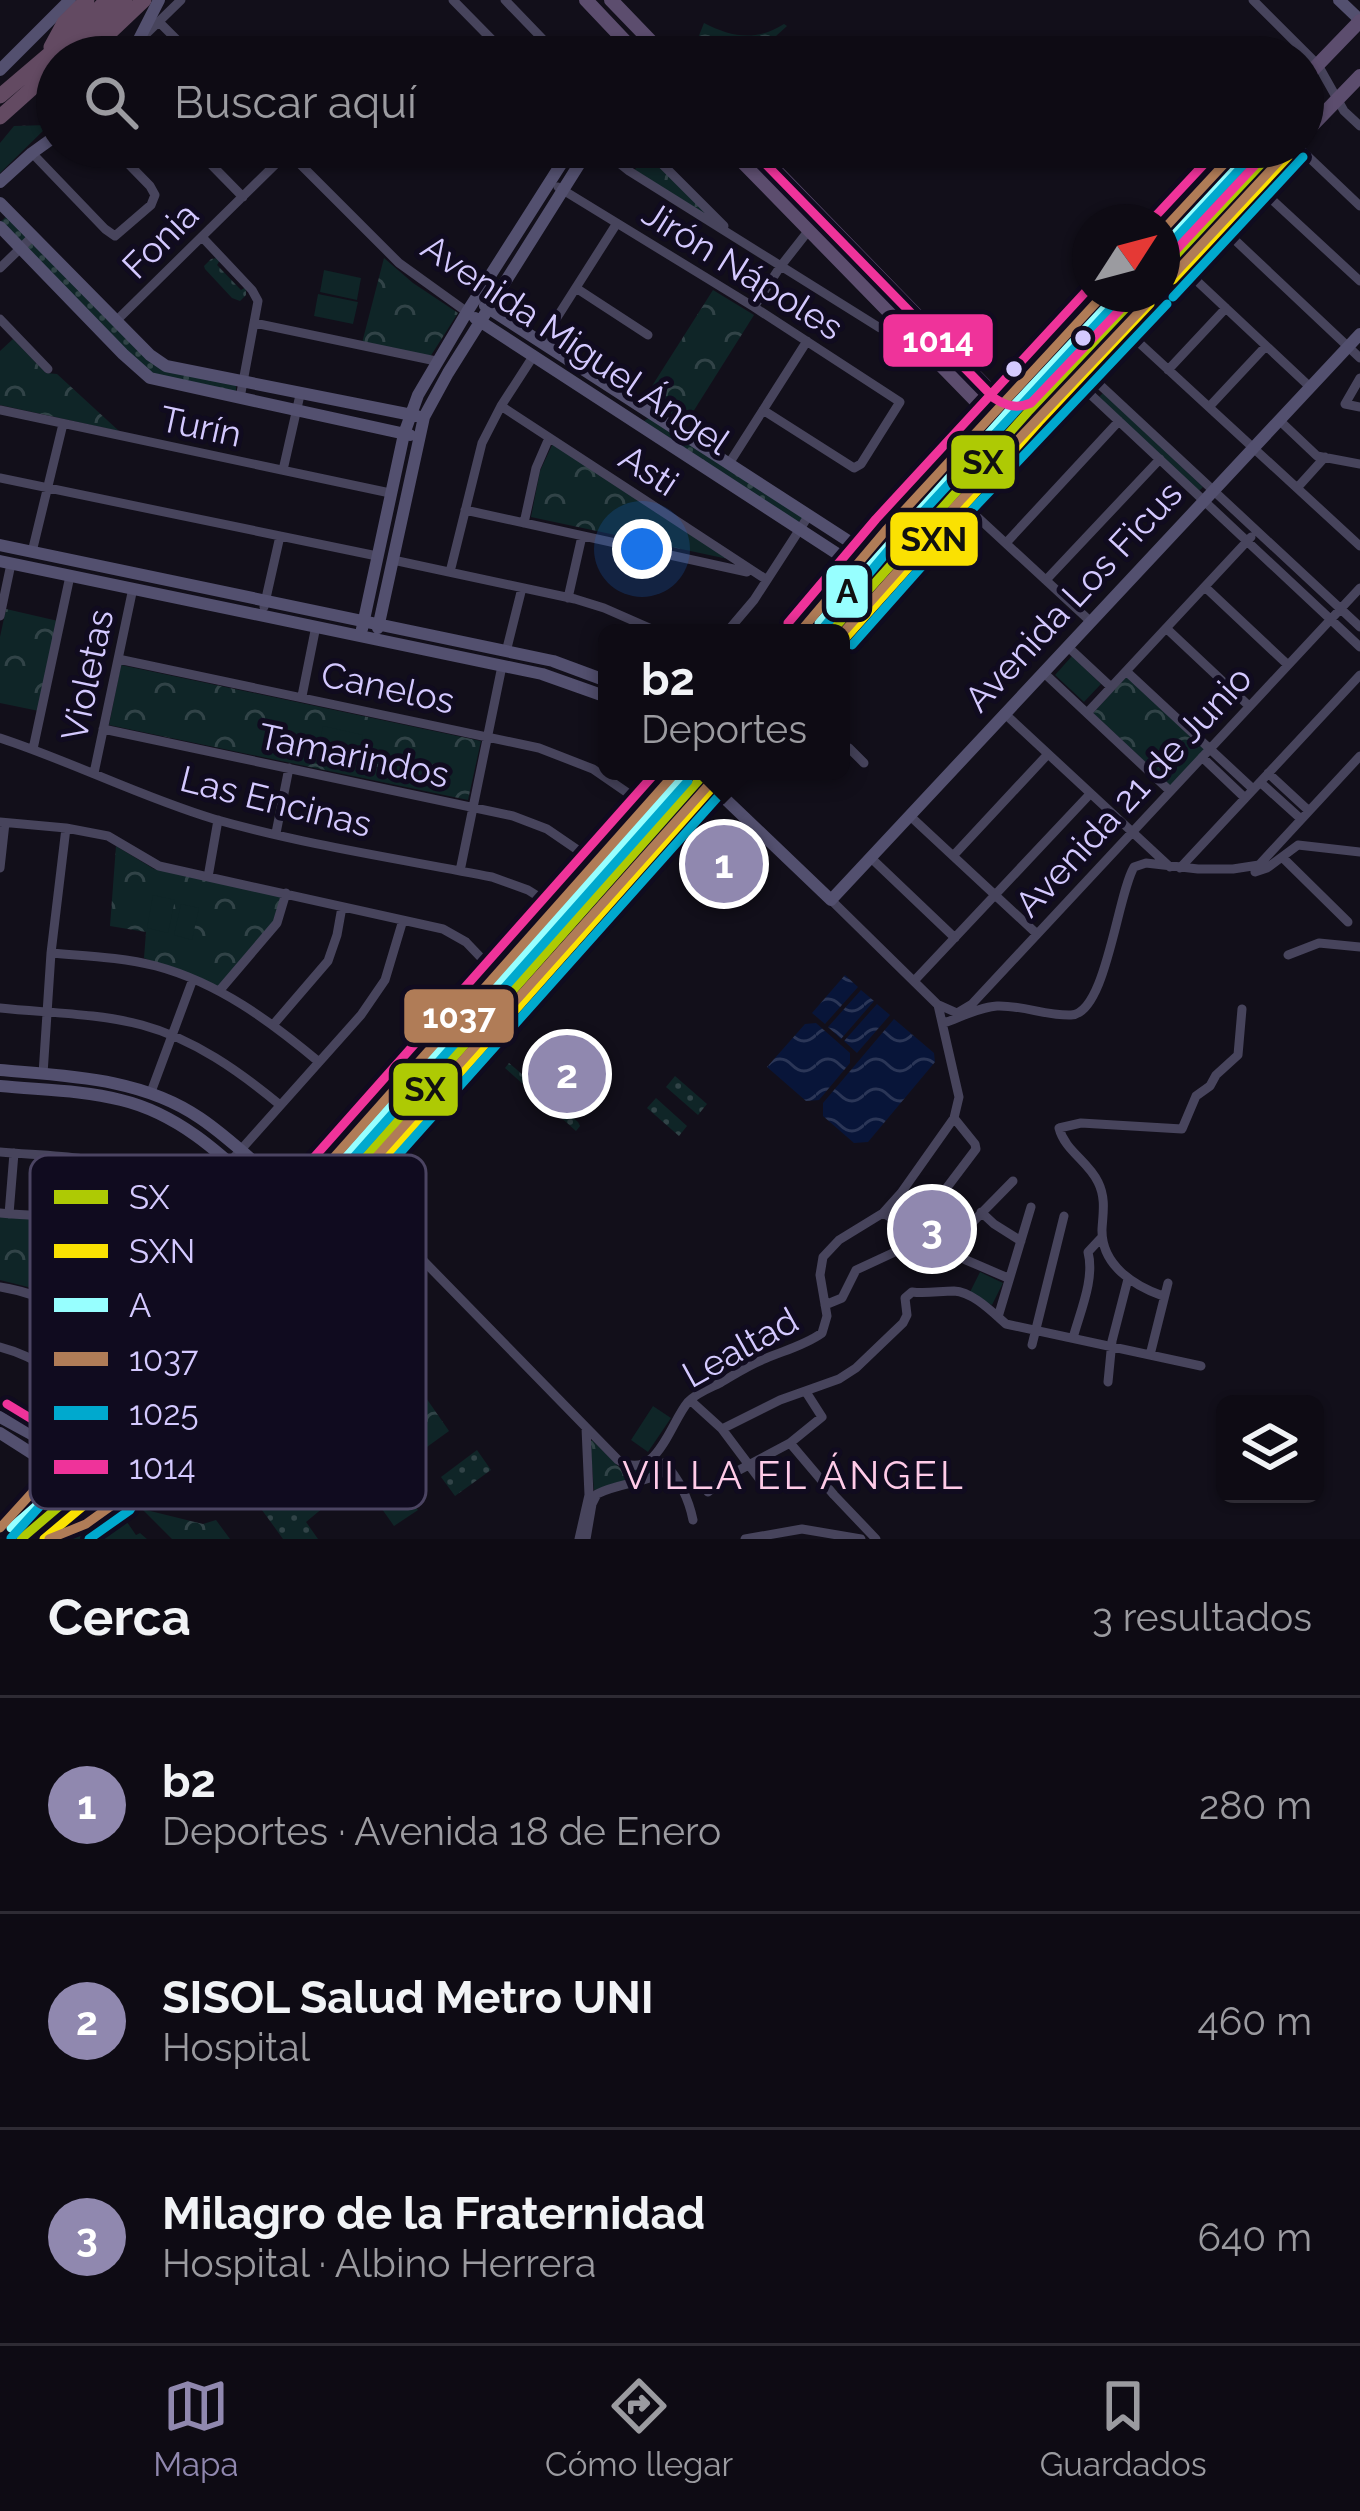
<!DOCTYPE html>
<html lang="es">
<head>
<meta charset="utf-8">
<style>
	:root { --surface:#0e0b14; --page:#1c1922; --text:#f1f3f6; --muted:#9b9ba0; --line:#2e2b34; --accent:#9088af }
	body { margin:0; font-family:Raleway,sans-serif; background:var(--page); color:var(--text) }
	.controls { position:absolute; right:36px; bottom:36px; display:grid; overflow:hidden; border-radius:18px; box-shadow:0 3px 9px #0004 }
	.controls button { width:108px; height:108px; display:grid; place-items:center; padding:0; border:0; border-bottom:3px solid var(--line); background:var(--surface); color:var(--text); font:60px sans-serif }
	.compass { position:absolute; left:1072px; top:204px; width:108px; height:108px; border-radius:50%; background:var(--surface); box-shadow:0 3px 9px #0004; rotate:54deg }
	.you { position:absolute; left:642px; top:549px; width:42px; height:42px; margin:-30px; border:9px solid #fff; border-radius:50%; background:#1a73e8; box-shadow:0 0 0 18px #1a73e833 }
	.badge { display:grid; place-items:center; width:78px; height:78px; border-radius:50%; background:var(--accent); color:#fff; font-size:39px; font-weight:700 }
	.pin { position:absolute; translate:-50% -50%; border:6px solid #fff; box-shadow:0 3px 12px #0006 }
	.popup { position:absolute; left:598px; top:624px; width:252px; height:156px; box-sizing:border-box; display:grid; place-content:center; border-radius:18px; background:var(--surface); filter:drop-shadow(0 3px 9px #0005); font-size:39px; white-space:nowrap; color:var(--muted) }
	.popup b { font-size:45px; color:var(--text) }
	.popup::after { content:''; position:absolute; left:50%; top:100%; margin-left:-24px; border:24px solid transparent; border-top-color:var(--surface) }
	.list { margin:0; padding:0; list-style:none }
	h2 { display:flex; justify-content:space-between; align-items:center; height:156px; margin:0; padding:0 48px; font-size:51px }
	h2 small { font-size:39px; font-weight:400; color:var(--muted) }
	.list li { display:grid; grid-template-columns:78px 1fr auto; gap:36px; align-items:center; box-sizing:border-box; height:216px; padding:0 48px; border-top:3px solid var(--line) }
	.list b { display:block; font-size:45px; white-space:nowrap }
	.list p { margin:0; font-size:39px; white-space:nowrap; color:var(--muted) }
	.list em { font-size:39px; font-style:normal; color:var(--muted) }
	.icon { flex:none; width:66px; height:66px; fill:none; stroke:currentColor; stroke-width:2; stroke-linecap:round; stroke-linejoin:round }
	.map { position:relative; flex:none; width:1360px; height:1539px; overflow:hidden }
	.search { position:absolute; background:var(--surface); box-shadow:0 3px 9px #0004; left:36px; right:36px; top:36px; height:132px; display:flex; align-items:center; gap:30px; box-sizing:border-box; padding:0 42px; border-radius:66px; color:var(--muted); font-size:45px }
	.sheet { height:804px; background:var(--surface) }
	nav { display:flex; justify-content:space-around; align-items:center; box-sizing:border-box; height:168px; border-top:3px solid var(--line); background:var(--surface); font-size:33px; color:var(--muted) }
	nav a { display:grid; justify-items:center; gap:6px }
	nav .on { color:var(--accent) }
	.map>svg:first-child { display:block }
	.grass { fill:url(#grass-dots) }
	.park { fill:url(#park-crowns) }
	.pitch { fill:#0f2527 }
	.water { fill:url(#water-waves) }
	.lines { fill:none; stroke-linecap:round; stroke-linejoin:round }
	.street { stroke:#47445c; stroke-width:9 }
	.secondary { stroke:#53506f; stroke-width:12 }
	.primary { stroke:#5c4d6e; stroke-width:14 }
	.highway { stroke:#634a62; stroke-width:15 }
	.bus-1-casing { stroke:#100b1f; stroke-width:18 }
	.bus-2-casing { stroke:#100b1f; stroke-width:18 }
	.bus-3-casing { stroke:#100b1f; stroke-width:18 }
	.bus-4-casing { stroke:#100b1f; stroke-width:18 }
	.bus-5-casing { stroke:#100b1f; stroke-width:18 }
	.bus-6-casing { stroke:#100b1f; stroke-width:18 }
	.bus-1 { stroke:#aeca04; stroke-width:9 }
	.bus-2 { stroke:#fae102; stroke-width:9 }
	.bus-3 { stroke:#97ffff; stroke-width:9 }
	.bus-4 { stroke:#b07c57; stroke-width:9 }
	.bus-5 { stroke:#00a9ce; stroke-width:9 }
	.bus-6 { stroke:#ef339a; stroke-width:9 }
	.bus-dot { fill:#d4c9ff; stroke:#100b1f; stroke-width:4.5 }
	.labels { text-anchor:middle; stroke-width:10; stroke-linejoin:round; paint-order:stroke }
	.street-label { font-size:36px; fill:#d4c9ff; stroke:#100b1f }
	.neighbourhood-label { font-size:39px; letter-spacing:3px; fill:#ffcbe8; stroke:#100b1f }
	.key { fill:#100b1f; stroke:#4b4462; stroke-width:3 }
	.key-label { font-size:33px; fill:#d4c9ff }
	.line-badge { stroke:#100b1f; stroke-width:4.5 }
	.badge-label { font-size:33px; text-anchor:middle; font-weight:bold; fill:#fff }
	.pale-badge-label { font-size:33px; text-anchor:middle; font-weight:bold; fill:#111 }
</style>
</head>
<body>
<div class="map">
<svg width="1360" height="1539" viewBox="0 0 1360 1539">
	<defs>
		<pattern id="grass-dots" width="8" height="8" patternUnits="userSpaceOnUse" patternTransform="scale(3)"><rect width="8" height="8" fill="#0f2527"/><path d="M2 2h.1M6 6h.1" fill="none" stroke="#314347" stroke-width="1.8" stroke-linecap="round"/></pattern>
		<pattern id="park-crowns" width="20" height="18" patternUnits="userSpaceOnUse" patternTransform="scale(3)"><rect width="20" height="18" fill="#0f2527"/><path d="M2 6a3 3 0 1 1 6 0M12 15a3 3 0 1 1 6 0" fill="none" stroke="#314347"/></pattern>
		<pattern id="water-waves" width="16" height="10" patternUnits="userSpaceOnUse" patternTransform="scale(3)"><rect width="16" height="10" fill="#081539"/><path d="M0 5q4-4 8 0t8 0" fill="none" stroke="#2b3657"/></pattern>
	</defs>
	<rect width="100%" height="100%" fill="#120f1a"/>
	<path class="grass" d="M807,210L948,355L949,359L946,363L806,221Z
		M8,215L143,355L236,385V394L156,376L141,368L0,222Z
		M217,258L220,260L217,265L241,290L246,287V295L240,301L232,298L205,269L204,266L211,259Z
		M1103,393L1203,487L1199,491L1099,397Z
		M652,416L802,514V519L798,522L644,421Z
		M509,1063L578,1122L580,1126L576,1131L505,1068Z
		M675,1076L707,1104L698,1115L666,1087Z
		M656,1098L687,1126L679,1136L647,1108Z
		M477,1450L491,1470L455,1496L441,1477Z
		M292,1462L324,1507L306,1522L318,1539H283L249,1492Z"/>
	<path class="park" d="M704,23C731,37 756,42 784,24L787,26L753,57H717L698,38Z
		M49,125L0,173V143L14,126Z
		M646,153L722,227L634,171Z
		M384,258L413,283L458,313L430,357L362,343Z
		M713,290L754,315L686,423L645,397Z
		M13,339L46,373L57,374L119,431L0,405V351Z
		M553,443L728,559L531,517L540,471Z
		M6,609L58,621L39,711L0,703V637Z
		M121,665L481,741L468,800L109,725Z
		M1127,676L1205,749L1171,786L1093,713Z
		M116,846L154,869L278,895L281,897L275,923L222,985L217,986L144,958L146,932L110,926Z
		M0,1215L74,1222L107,1231L140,1257L90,1313H86L44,1291L0,1280Z
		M391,1349L420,1388L389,1410L361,1370Z
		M422,1392L449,1431L420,1452L392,1414Z
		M592,1440L620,1468L645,1470L658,1461L664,1467L647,1478L594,1490L590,1442Z
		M393,1475L418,1510L394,1526L370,1492Z
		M142,1509L203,1524L216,1520L230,1539H172Z"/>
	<path class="pitch" d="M324,270L361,278L357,300L320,292Z
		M318,294L358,302L353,324L314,316Z
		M1072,656L1101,684L1084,702L1055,675Z
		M323,726L363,735L358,758L318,750Z
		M153,895L175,900L168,933L147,928Z
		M181,904L199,908L192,940L174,935Z
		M354,1255L369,1276L342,1295L328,1274Z
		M980,1272L1003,1283L992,1305L969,1294Z
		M323,1277L355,1321L297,1365L266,1321Z
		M372,1279L386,1298L359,1318L345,1299Z
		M209,1400L228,1418L203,1444L185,1426Z
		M653,1406L671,1418L648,1452L631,1440Z
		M114,1522L117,1525L127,1522L136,1535L140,1533L147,1539H56L103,1523L110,1526Z"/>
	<path class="water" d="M845,975L858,987L825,1024L812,1013Z
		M861,990L874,1001L841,1039L828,1027Z
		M877,1004L890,1015L857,1053L844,1041Z
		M894,1019L934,1053L935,1062L868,1142L854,1143L823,1116V1103Z
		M816,1023L850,1053V1063L819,1100L806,1101L767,1067L805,1024Z"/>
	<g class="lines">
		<path class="street" d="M453,0L509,57
			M505,0L560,57
			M1253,0L1318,65L1344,111L1360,126
			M159,22L194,57
			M144,36L181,0
			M382,57L383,56
			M194,147L243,197
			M283,147L399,263L467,312
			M599,147L629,171L880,328
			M1298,147L1360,206
			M646,148L724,226
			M32,153L105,229L115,236L151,205L155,195L150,186L112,147
			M1256,185L1360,281
			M558,187L754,307L900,402L861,464L854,468L763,410
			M1219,225L1360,358
			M202,237L252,290L258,301L240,398
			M1181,266L1310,387
			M0,268L32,237
			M576,288L648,335
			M754,307L780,267L809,230
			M0,319L48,369
			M116,321L293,147
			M254,323L436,361
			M1123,328L1360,546
			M542,341L617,223
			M1084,370L1360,627
			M1168,370L1226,308
			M1360,378L1345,404L1360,407
			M1075,380L1360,647
			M501,406L767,580
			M1209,407L1266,346
			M0,410L390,493
			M1279,420L1317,456L1360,464
			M730,462L807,341
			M283,470L300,395
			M0,478L377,556
			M1297,488L1325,457
			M960,501L1090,621
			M465,510L747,572
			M524,523L536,468L549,438
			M1006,543L1119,421
			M32,552L63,424
			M393,560L575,599L604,608L661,633
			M450,572L482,443L501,406L534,355
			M1046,580L1160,459
			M1205,587L1288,665
			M568,598L582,536
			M264,607L280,536
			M0,616L11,564
			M1166,628L1249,706
			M726,633L754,600L809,515
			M1067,646L1111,687
			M506,652L522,588
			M118,659L539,748L593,769L635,798
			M1126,671L1253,789
			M1043,672L1170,791
			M302,696L316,626
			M1004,713L1170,867
			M1087,713L1251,537
			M103,729L513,816L547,829L585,855
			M0,738C73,762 141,797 214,819C305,845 400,859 492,877L528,890L544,900
			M841,748H849L864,763
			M33,749L70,576
			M1202,757L1245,798
			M94,773L133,588
			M1268,773L1309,811
			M1260,782L1301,819
			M909,815L1037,934
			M0,822L66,828L108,836L159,866L443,929L466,942L487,964
			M276,833L289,768
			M953,856L1048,754
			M870,857L955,938
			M1282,857L1348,922
			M0,868L5,823
			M1180,868L1360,675
			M460,871L502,666
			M1255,872L1267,868L1298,845L1360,852
			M208,877L218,820
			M51,953C86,956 122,957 156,966C219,983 270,1021 319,1062
			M1288,955L1319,943L1360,947
			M914,981L1090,794
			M220,990L277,923L286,893
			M939,1005L957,1013L972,1004L1360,588
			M0,1008C46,1013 96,1013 142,1025C194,1039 239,1071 280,1105
			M944,1023C961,1017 980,1007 997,1006C1022,1005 1047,1016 1071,1015C1106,1014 1117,896 1134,867L1146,863L1198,869H1233L1259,865L1360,756
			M273,1025L328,961L337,935L342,907
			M43,1074L51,953L66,828
			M151,1092L193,979
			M0,1152C43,1156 92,1155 133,1171C154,1180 170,1196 187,1210
			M327,1162L618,1460C656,1484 670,1423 688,1402C696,1393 710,1388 720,1383C734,1375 747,1366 762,1360C782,1351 804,1346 822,1333L827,1316L820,1275L823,1257L839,1240L883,1213L901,1193L954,1118L959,1097L938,1005L831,900
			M981,1212L994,1224L1021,1241
			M0,1213C38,1217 81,1214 115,1233C126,1240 135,1250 145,1258
			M883,1213L966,1260L1008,1278
			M9,1214L14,1153
			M914,1231L976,1149L975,1144L954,1118
			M948,1251L961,1234L1013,1181
			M0,1287C57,1296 95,1325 139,1361
			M1163,1296C1134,1286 1101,1265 1102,1229C1103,1213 1106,1198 1098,1182C1088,1161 1065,1151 1059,1128L1081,1123L1182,1129L1196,1096L1210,1086L1216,1075L1238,1055L1242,1009
			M825,1305L842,1298L856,1270L897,1251L910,1228
			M998,1317L1031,1207
			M89,1320L361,1015L385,980L403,920
			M1073,1338C1080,1312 1095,1279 1088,1252L1102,1237
			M1032,1345L1064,1216
			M0,1347C43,1358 72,1385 105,1413
			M1150,1355L1168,1283
			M1108,1382L1112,1341L1128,1279
			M690,1400L722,1429L761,1481
			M722,1429L780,1400L839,1379L856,1368L903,1323L907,1315L905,1298L912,1292C926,1294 940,1291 954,1291C973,1292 992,1312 1006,1324L1201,1366
			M790,1443L834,1495L876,1539
			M664,1463C679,1478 689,1500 693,1520
			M708,1492L726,1477L790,1443L822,1417L806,1392
			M579,1539L589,1495L586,1428
			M586,1539L592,1504L597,1494C621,1482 647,1484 669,1468
			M745,1539L802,1529L861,1539"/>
		<path class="secondary" d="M1339,0L1360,20
			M130,57L159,0
			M0,70L70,0
			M0,182L32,153L57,135
			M0,203L150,355L166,366L417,416
			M0,227L123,354L150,378L410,435
			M485,306L867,553
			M475,318L856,566
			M0,545L553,661L607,681
			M0,561L542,674L607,697
			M378,628L424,417L448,373L590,147
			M362,629L404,434L418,395L467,312L572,147
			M785,633L812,603L830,590
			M841,651L885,595
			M696,771L831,900L1360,334
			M661,857L738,771
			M0,1070C68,1076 142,1078 200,1118C231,1139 258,1166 287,1191
			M0,1086C40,1090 82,1090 121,1100C184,1115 229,1162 275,1204
			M269,1295L362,1197L647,872
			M119,1395L139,1361L660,771
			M0,1417L35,1436L111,1489L118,1501L108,1502L0,1433"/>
		<path class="primary" d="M586,0L640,57
			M611,0L666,57
			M1303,80L1360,21
			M1303,135L1360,76
			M728,147L984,409C1001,422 1016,426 1036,418
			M753,147L1002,403
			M1162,231L1240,147
			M1162,287L1292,147
			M799,633L887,529L1104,294
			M841,635L960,501L1156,294
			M638,875L664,854
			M0,1528L118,1398L143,1377L241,1262L677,771
			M49,1539L86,1524L118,1501L130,1482L146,1439L172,1401L251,1313L305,1237L721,771"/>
		<path class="highway" d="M51,47L64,23L87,0
			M67,57L125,0
			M84,57L144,0
			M0,96L80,28L107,0
			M0,117L57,66"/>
		<defs>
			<path id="bus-1" d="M1162,270L1277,147
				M830,633L1028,412L1139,294
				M21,1539L83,1486L209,1334L707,771"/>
			<path id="bus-2" d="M1173,280L1288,157
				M841,643L1039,422L1150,304
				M44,1539L95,1496L220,1344L718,781"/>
			<path id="bus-3" d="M1162,248L1256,147
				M819,623L1017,402L1118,294
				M11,1528L72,1475L198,1324L687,771"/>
			<path id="bus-4" d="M1162,231L1240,147
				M1162,287L1292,147
				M799,633L887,529L1104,294
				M841,635L960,501L1156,294
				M0,1528L118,1398L143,1377L241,1262L677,771
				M49,1539L86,1524L118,1501L130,1482L146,1439L172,1401L251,1313L305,1237L721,771"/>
			<path id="bus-5" d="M1173,241L1251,157
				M1173,297L1303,157
				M819,633L898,539L1115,304
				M852,645L971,511L1167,304
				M11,1538L128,1409L154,1387L252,1272L688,781
				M89,1539L130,1510L143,1489L159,1446L184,1410L262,1323L317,1246L732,781"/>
			<path id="bus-6" d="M749,147L994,398C1006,406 1017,409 1031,403L1135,294
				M1151,221L1220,147
				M1162,265L1272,147
				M788,623L876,519L1090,287
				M7,1404L63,1438L108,1387L132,1366L230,1252L657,771"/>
		</defs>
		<use href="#bus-1" class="bus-1-casing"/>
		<use href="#bus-2" class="bus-2-casing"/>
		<use href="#bus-3" class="bus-3-casing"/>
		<use href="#bus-4" class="bus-4-casing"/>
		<use href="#bus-5" class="bus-5-casing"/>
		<use href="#bus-6" class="bus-6-casing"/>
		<use href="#bus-1" class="bus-1"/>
		<use href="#bus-2" class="bus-2"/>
		<use href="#bus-3" class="bus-3"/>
		<use href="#bus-4" class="bus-4"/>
		<use href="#bus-5" class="bus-5"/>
		<use href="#bus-6" class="bus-6"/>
	</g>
	<g class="bus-dot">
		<circle cx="1083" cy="338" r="10"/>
		<circle cx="1014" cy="369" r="10"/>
	</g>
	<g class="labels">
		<g class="street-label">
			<text transform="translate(160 240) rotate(-45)" y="13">Fonia</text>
			<text transform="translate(743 270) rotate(32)" y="13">Jirón Nápoles</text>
			<text transform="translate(576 344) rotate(34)" y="13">Avenida Miguel Ángel</text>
			<text transform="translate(201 426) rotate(12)" y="13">Turín</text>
			<text transform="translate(649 470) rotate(33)" y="13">Asti</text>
			<text transform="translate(1073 596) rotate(-47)" y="13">Avenida Los Ficus</text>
			<text transform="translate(87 675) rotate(-78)" y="13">Violetas</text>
			<text transform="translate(388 687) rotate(12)" y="13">Canelos</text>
			<text transform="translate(354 755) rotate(12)" y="13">Tamarindos</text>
			<text transform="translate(1133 791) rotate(-47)" y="13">Avenida 21 de Junio</text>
			<text transform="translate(276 801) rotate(14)" y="13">Las Encinas</text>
			<text transform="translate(740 1347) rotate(-29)" y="13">Lealtad</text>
		</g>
		<g class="neighbourhood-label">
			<text x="794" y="1489">VILLA EL ÁNGEL</text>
		</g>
	</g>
	<rect x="30" y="1155" width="396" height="354" rx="18" class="key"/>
	<rect x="54" y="1190" width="54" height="14" fill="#aeca04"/>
	<rect x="54" y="1244" width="54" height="14" fill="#fae102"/>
	<rect x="54" y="1298" width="54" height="14" fill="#97ffff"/>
	<rect x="54" y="1352" width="54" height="14" fill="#b07c57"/>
	<rect x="54" y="1406" width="54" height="14" fill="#00a9ce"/>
	<rect x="54" y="1460" width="54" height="14" fill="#ef339a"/>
	<g class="key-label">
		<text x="129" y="1209">SX</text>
		<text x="129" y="1263">SXN</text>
		<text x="129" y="1317">A</text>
		<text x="129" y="1371">1037</text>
		<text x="129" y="1425">1025</text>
		<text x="129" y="1479">1014</text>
	</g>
	<g class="line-badge">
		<rect x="881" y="312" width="114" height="57" rx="12" fill="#ef339a"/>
		<rect x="949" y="433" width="68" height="58" rx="12" fill="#aeca04"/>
		<rect x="888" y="510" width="92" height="58" rx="12" fill="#fae102"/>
		<rect x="824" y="563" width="46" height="57" rx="12" fill="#97ffff"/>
		<rect x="402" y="987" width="114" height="58" rx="12" fill="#b07c57"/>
		<rect x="391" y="1061" width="69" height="57" rx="12" fill="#aeca04"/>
	</g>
	<g class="badge-label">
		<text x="938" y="352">1014</text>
		<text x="459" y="1028">1037</text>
	</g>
	<g class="pale-badge-label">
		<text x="983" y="474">SX</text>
		<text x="934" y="551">SXN</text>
		<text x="847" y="603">A</text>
		<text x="425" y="1101">SX</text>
	</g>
</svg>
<div class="controls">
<button><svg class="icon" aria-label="layers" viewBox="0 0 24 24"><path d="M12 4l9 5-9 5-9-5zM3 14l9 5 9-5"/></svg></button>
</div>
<svg class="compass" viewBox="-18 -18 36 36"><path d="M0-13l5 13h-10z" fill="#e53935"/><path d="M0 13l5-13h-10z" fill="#9b9ba0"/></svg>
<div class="you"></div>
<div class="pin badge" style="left:724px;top:864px">1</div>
<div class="popup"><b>b2</b>Deportes</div>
<div class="pin badge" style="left:567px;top:1074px">2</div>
<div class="pin badge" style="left:932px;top:1229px">3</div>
<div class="search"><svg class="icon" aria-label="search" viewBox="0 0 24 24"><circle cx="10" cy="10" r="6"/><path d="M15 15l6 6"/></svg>Buscar aquí</div>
</div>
<section class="sheet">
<h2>Cerca<small>3 resultados</small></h2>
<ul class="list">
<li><span class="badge">1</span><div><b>b2</b><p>Deportes · Avenida 18 de Enero</p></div><em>280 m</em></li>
<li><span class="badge">2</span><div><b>SISOL Salud Metro UNI</b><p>Hospital</p></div><em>460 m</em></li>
<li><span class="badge">3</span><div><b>Milagro de la Fraternidad</b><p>Hospital · Albino Herrera</p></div><em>640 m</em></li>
</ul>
</section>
<nav>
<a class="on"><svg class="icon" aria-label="map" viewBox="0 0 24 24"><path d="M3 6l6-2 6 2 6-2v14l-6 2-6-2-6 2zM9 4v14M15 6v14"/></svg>Mapa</a>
<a><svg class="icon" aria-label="directions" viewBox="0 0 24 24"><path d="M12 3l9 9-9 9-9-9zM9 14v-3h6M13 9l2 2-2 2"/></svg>Cómo llegar</a>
<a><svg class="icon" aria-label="saved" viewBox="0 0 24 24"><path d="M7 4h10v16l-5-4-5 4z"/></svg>Guardados</a>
</nav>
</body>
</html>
